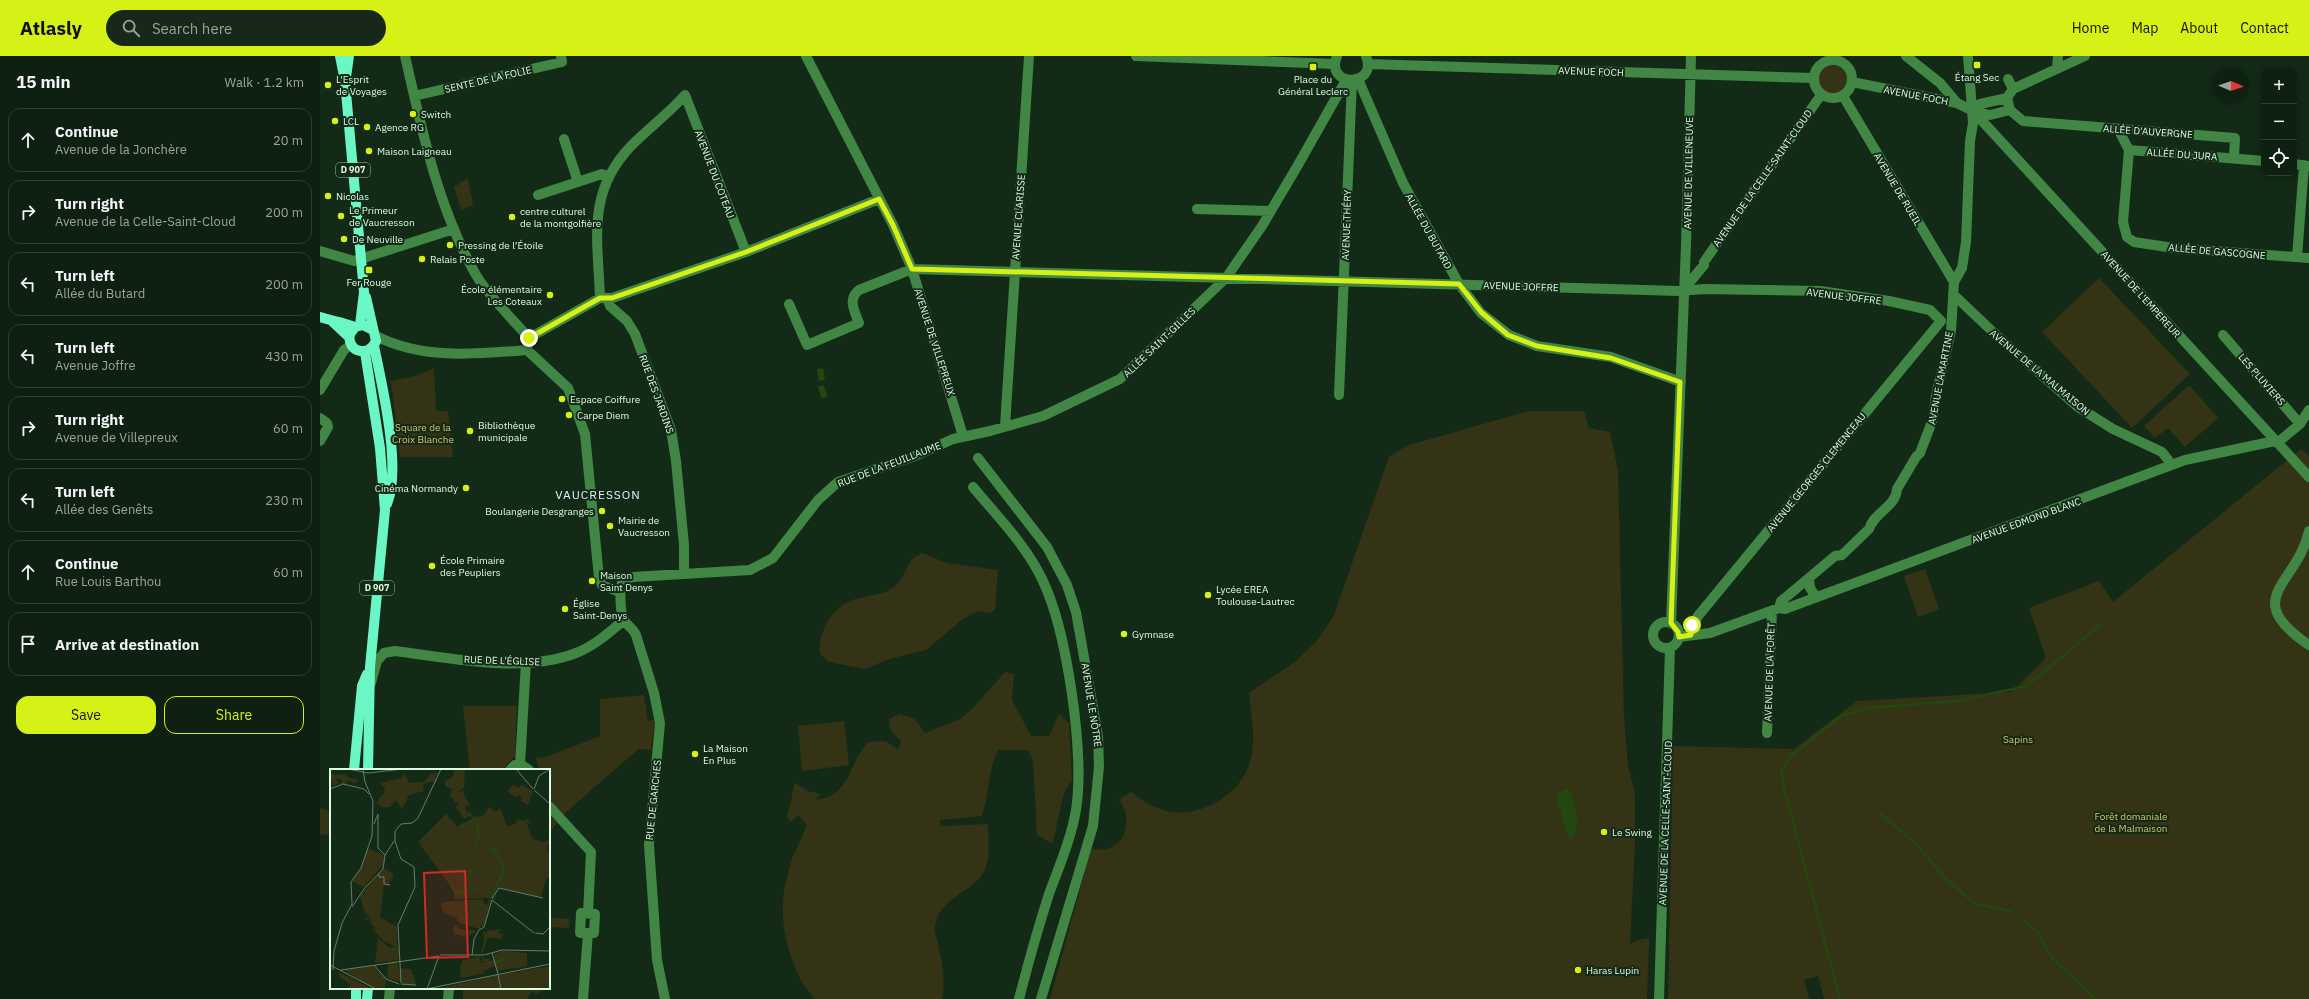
<!DOCTYPE html>
<html lang="en">
<head>
<meta charset="utf-8">
<style>
	:root { --surface:#0e2011; --page:#17281a; --text:#f1f3f6; --muted:#9ba39f; --line:#2e3e31; --accent:#d6f115 }
	body { margin:0; font-family:"IBM Plex Sans",sans-serif; background:var(--page); color:var(--text) }
	.controls { position:absolute; right:12px; top:12px; display:grid; overflow:hidden; border-radius:8px; box-shadow:0 2px 10px #0003 }
	.controls button { width:36px; height:36px; display:grid; place-items:center; padding:0; border:0; border-bottom:1px solid var(--line); background:var(--surface); color:var(--text); font:20px sans-serif }
	.compass { position:absolute; left:1893px; top:12px; width:36px; height:36px; border-radius:50%; background:var(--surface); box-shadow:0 2px 10px #0003; rotate:92deg }
	.stop { position:absolute; width:12px; height:12px; margin:-9px; border:3px solid #d6f115; border-radius:50%; background:#fff }
	.stop.end { background:#d6f115; border-color:#fff; box-shadow:0 1px 4px #0008 }
	.list { margin:0; padding:0; list-style:none }
	h2 { display:flex; justify-content:space-between; align-items:center; height:52px; margin:0; padding:0 16px; font-size:17px }
	h2 small { font-size:13px; font-weight:400; color:var(--muted) }
	.list li { display:grid; grid-template-columns:26px 1fr auto; gap:12px; align-items:center; box-sizing:border-box; height:64px; margin:0 8px 8px; padding:0 8px; border:1px solid var(--line); border-radius:12px }
	.list b { display:block; font-size:15px; white-space:nowrap }
	.list p { margin:0; font-size:13px; white-space:nowrap; color:var(--muted) }
	.list em { font-size:13px; font-style:normal; color:var(--muted) }
	.actions { display:flex; gap:8px; padding:12px 16px }
	.actions a { flex:1; padding:9px 0; border:1px solid var(--accent); border-radius:12px; text-align:center; font-size:14px; color:var(--accent) }
	.actions .main { background:var(--accent); color:#111 }
	.icon { flex:none; width:22px; height:22px; fill:none; stroke:currentColor; stroke-width:2; stroke-linecap:round; stroke-linejoin:round }
	.map { position:relative; flex:none; width:1989px; height:943px; overflow:hidden }
	header { display:flex; align-items:center; gap:24px; box-sizing:border-box; height:56px; padding:0 20px; background:var(--accent); color:#111 }
	header strong { font-size:19px }
	nav { display:flex; gap:22px; margin-inline-start:auto; font-size:14px }
	.search { width:280px; height:36px; background:var(--page); display:flex; align-items:center; gap:10px; box-sizing:border-box; padding:0 14px; border-radius:22px; color:var(--muted); font-size:15px }
	main { display:flex }
	aside { flex:1; background:var(--surface) }
	.map>svg:first-child { display:block }
	.green { fill:#343316 }
	.water { fill:#22470f }
	.lines { fill:none; stroke-linecap:round; stroke-linejoin:round }
	.stream { stroke:#22470f; stroke-width:2.5 }
	.minor { stroke:#418645; stroke-width:10 }
	.major { stroke:#6bf6c5; stroke-width:10 }
	.route { stroke:#d6f115; stroke-width:5 }
	.poi-dot { fill:#d6f115; stroke:#132a17; stroke-width:1.5 }
	.labels { text-anchor:middle; stroke-width:4; stroke-linejoin:round; paint-order:stroke }
	.shield { fill:#132a17; stroke:#a0bea5; stroke-width:1 }
	.shield-label { font-size:9px; font-weight:bold; fill:#ddfde2 }
	.street-label { font-size:10px; fill:#ddfde2; stroke:#132a17 }
	.poi-label { font-size:10px; fill:#ddfde2; stroke:#132a17; text-anchor:start }
	.park-label { font-size:10px; fill:#dac16c; stroke:#132a17 }
	.quarter-label { font-size:12px; letter-spacing:1px; fill:#dff2fd; stroke:#132a17 }
	.inset-river { fill:none; stroke:#22470f; stroke-width:2 }
	.inset-road { fill:none; stroke:#647e68; stroke-width:1 }
	.view { fill:#d62828; fill-opacity:0.15; stroke:#d62828; stroke-width:2 }
	.inset-edge { fill:none; stroke:#ddfde2; stroke-width:2 }
</style>
</head>
<body>
<header>
<strong>Atlasly</strong>
<div class="search"><svg class="icon" aria-label="search" viewBox="0 0 24 24"><circle cx="10" cy="10" r="6"/><path d="M15 15l6 6"/></svg>Search here</div>
<nav><a>Home</a><a>Map</a><a>About</a><a>Contact</a></nav>
</header>
<main>
<aside>
<h2>15 min<small>Walk · 1.2 km</small></h2>
<ul class="list">
<li><svg class="icon" aria-label="ahead" viewBox="0 0 24 24"><path d="M12 20V5M6 11l6-6 6 6"/></svg><div><b>Continue</b><p>Avenue de la Jonchère</p></div><em>20 m</em></li>
<li><svg class="icon" aria-label="right" viewBox="0 0 24 24"><path d="M7 20v-9h11M14 6l5 5-5 5"/></svg><div><b>Turn right</b><p>Avenue de la Celle-Saint-Cloud</p></div><em>200 m</em></li>
<li><svg class="icon" aria-label="left" viewBox="0 0 24 24"><path d="M17 20v-9H6M10 6l-5 5 5 5"/></svg><div><b>Turn left</b><p>Allée du Butard</p></div><em>200 m</em></li>
<li><svg class="icon" aria-label="left" viewBox="0 0 24 24"><path d="M17 20v-9H6M10 6l-5 5 5 5"/></svg><div><b>Turn left</b><p>Avenue Joffre</p></div><em>430 m</em></li>
<li><svg class="icon" aria-label="right" viewBox="0 0 24 24"><path d="M7 20v-9h11M14 6l5 5-5 5"/></svg><div><b>Turn right</b><p>Avenue de Villepreux</p></div><em>60 m</em></li>
<li><svg class="icon" aria-label="left" viewBox="0 0 24 24"><path d="M17 20v-9H6M10 6l-5 5 5 5"/></svg><div><b>Turn left</b><p>Allée des Genêts</p></div><em>230 m</em></li>
<li><svg class="icon" aria-label="ahead" viewBox="0 0 24 24"><path d="M12 20V5M6 11l6-6 6 6"/></svg><div><b>Continue</b><p>Rue Louis Barthou</p></div><em>60 m</em></li>
<li><svg class="icon" aria-label="arrive" viewBox="0 0 24 24"><path d="M6 21V4h12l-3 4 3 4H6"/></svg><div><b>Arrive at destination</b></div></li>
</ul>
<div class="actions"><a class="main">Save</a><a>Share</a></div>
</aside>
<div class="map">
<svg width="1989" height="943" viewBox="0 0 1989 943">
	<rect width="100%" height="100%" fill="#132a17"/>
	<path class="green" d="M1498 24a15 15 0 1 1 30 0a15 15 0 1 1-30 0Z
		M148,122L153,149L141,154L134,131Z
		M1779,222L1870,318L1812,372L1722,276Z
		M114,312L116,355H128L133,401H80L71,325L96,320Z
		M1869,329L1898,362L1865,391L1848,372L1835,382L1824,370Z
		M1209,355H1264L1269,372L1290,376L1298,415L1304,661L1308,710L1315,738V786L1310,888L1317,884L1329,882L1327,943H730L771,793C775,793 782,794 787,793C809,787 811,759 799,744L811,736C823,745 836,754 852,756C885,760 924,736 931,702C936,680 931,659 929,637L976,605L997,585L1014,559L1069,401L1086,390Z
		M1981,393L1989,400V943H1504L1498,920L1484,924L1489,943H1348L1353,690L1474,693L1537,645L1691,636L1726,602L1709,552L1779,525L1793,546Z
		M602,497L627,507L678,514L675,553L671,557L659,555L644,562L606,594L569,603L545,613L509,606L500,598C498,575 512,551 535,543C546,540 558,539 568,535C581,529 583,517 590,506C592,502 598,500 602,497Z
		M1605,513L1619,553L1598,561L1584,520Z
		M685,616L694,618L692,644L711,680H729L739,658L749,667L752,725C738,741 740,767 732,787L717,779L713,704L708,694H678C668,714 669,738 662,760L620,764L621,770L668,768C668,782 671,800 665,813C656,837 618,840 615,871C614,877 618,885 619,892C622,907 626,927 622,943H494C490,936 484,930 480,923C460,878 457,847 473,800C477,790 483,780 487,769L478,759L471,766L467,761L475,727L488,735L501,738L495,744C531,740 528,708 548,686L565,685L578,693L581,685L570,674L569,663L580,658L595,663L605,677L640,663L653,652Z
		M324,639L328,665L335,664L331,694L319,693L309,701L243,759L229,742V714H219L216,701L223,702L280,680V643Z
		M143,650H197L195,700L182,714H150Z
		M524,665L529,709L482,715L478,670Z
		M0,752L11,756V778L0,779Z
		M229,758L237,767L229,777Z
		M229,862L250,863L249,872L229,871Z
		M143,932H224L217,938L212,935L207,943H143Z"/>
	<path class="water" d="M503,312L505,324L499,325L497,313Z
		M503,329L508,340L502,343L498,331Z
		M1247,733L1250,735C1256,747 1261,770 1253,782L1247,780L1241,757L1236,746L1238,737Z"/>
	<g class="lines">
		<path class="stream" d="M1561,758L1596,788L1627,824L1654,847L1693,856
			M1701,863L1718,876L1732,902L1776,943
			M1520,943L1464,732L1461,716L1471,700L1521,660L1549,652L1637,645L1707,630L1780,569"/>
		<path class="minor" d="M85,0C102,75 118,152 156,219C168,239 193,264 209,282L207,294
			M486,0L573,169L592,213L643,380
			M816,0L1015,8
			M1017,0C1004,32 1059,31 1046,0
			M1586,0L1620,27L1637,47L1653,55L1670,59L1690,54
			M1494 23a19 19 0 1 1 38 0a19 19 0 1 1-38 0Z
			M1048,8L1493,22
			M1737,13L1738,0
			M1038,23L1083,127L1139,228L1161,257L1189,279L1217,290L1291,301L1361,326
			M1688,23L1693,33
			M1532,26L1637,47
			M94,40L242,6L241,0
			M1523,40L1634,226
			M1687,42L1693,33L1765,0
			M1653,55L1989,421
			M1653,55L1660,48L1687,42L1690,54L1703,65L1915,82L1914,102
			M1798,73L1809,94L1803,166L1807,181L1814,186L1854,192L1989,202
			M244,83L258,126
			M1809,94L1944,105
			M1974,108L1989,110
			M218,139L282,118L289,121
			M877,153L951,155
			M0,195L34,205L134,173
			M1977,201L1984,109
			M1364,233L1384,209V206L1501,39
			M1633,238L1674,277L1758,351L1793,373L1842,396L1852,409
			M280,242C278,183 266,136 312,89C329,72 349,57 365,39L426,196
			M287,242L290,250L307,265L315,278L351,374L356,405L364,489V518
			M469,248L487,289L539,267C535,256 527,243 539,234L592,213L1359,235L1384,233L1500,235L1569,245L1610,254L1621,265
			M1903,279L1980,368
			M56,280C103,304 157,298 207,294
			M209,282L280,242H292L426,196L559,143
			M207,294L248,332L265,378L279,522L282,529L299,536
			M0,334L24,294L31,289
			M1019,339L1032,24
			M0,362L7,367L8,371L0,385
			M685,370L709,0
			M1957,387L1980,368L1989,354
			M658,402L727,491L747,529L756,556L778,680L779,711L773,770L721,943
			M653,431C676,459 706,489 722,523C747,574 765,698 756,754C751,783 739,811 729,838C718,872 708,908 699,943
			M1989,475C1977,529 1919,542 1989,589
			M1489,523L1490,532L1496,541
			M1459,552L1461,545L1465,542L1515,500L1522,499L1549,473C1554,456 1576,451 1577,433L1596,401L1600,397L1613,363L1616,340L1631,275L1634,226L1642,212L1646,186L1650,85L1653,67L1648,0
			M1333 579a13 13 0 1 1 26 0a13 13 0 1 1-26 0Z
			M1351,567L1366,189L1371,0
			M1371,579L1373,569L1378,560L1621,265
			M1359,581L1390,577L1459,552L1465,553L1865,404L1955,385
			M51,627L57,605L64,597L75,595C131,602 202,618 256,597C274,590 290,576 304,564
			M1447,677L1452,555
			M200,708L206,606
			M190,714L195,709L200,708L209,714
			M229,750L271,796L268,857
			M261,857L275,858L274,877H260Z
			M69,943L70,932
			M128,943L129,932
			M263,943L268,877
			M345,943L337,904L329,789L340,667L334,637L316,579C313,572 307,570 304,564C300,557 299,532 303,524L313,521L430,514L453,502L498,444L518,426L595,400L633,383L670,375L723,360L800,323L906,222L942,170L978,109L1026,24
			M1339,943L1350,592"/>
		<path class="major" d="M20,0L25,25L44,236L40,269
			M26,21L29,0
			M46,241L56,285C49,302 26,296 30,278L35,271L43,269L53,274
			M0,261C12,265 23,266 35,271
			M12,265L29,281
			M54,290C62,329 82,413 67,448
			M45,296L60,392L65,454L50,611L48,714
			M34,714L42,630L47,618
			M36,943V932
			M47,943L48,932"/>
	</g>
	<g class="lines">
		<path class="route" d="M209,282L280,242H292L426,196L559,143L573,169L592,213L1139,228L1161,256L1188,279L1217,290L1291,302L1360,326L1351,567L1358,576L1359,581L1371,579L1372,569"/>
	</g>
	<g class="poi-dot">
		<rect x="1653" y="5" width="8" height="8" rx="2"/>
		<rect x="989" y="7" width="8" height="8" rx="2"/>
		<circle cx="8" cy="29" r="4"/>
		<circle cx="93" cy="58" r="4"/>
		<circle cx="15" cy="65" r="4"/>
		<circle cx="47" cy="71" r="4"/>
		<circle cx="49" cy="95" r="4"/>
		<circle cx="8" cy="140" r="4"/>
		<circle cx="21" cy="160" r="4"/>
		<circle cx="192" cy="161" r="4"/>
		<circle cx="24" cy="183" r="4"/>
		<circle cx="130" cy="189" r="4"/>
		<circle cx="102" cy="203" r="4"/>
		<rect x="45" y="210" width="8" height="8" rx="2"/>
		<circle cx="230" cy="239" r="4"/>
		<circle cx="242" cy="343" r="4"/>
		<circle cx="249" cy="359" r="4"/>
		<circle cx="150" cy="375" r="4"/>
		<circle cx="146" cy="432" r="4"/>
		<circle cx="282" cy="455" r="4"/>
		<circle cx="290" cy="470" r="4"/>
		<circle cx="112" cy="510" r="4"/>
		<circle cx="272" cy="525" r="4"/>
		<circle cx="888" cy="539" r="4"/>
		<circle cx="245" cy="553" r="4"/>
		<circle cx="804" cy="578" r="4"/>
		<circle cx="375" cy="698" r="4"/>
		<circle cx="1284" cy="776" r="4"/>
		<circle cx="1258" cy="914" r="4"/>
	</g>
	<g class="labels">
		<g class="shield">
			<rect x="16" y="107" width="34" height="14" rx="3"/>
			<rect x="40" y="525" width="34" height="14" rx="3"/>
		</g>
		<g class="shield-label">
			<text x="33" y="117">D 907</text>
			<text x="57" y="535">D 907</text>
		</g>
		<g class="street-label">
			<text transform="translate(1271 15) rotate(2)" y="4">AVENUE FOCH</text>
			<text transform="translate(168 23) rotate(-13)" y="4">SENTE DE LA FOLIE</text>
			<text transform="translate(1596 39) rotate(11)" y="4">AVENUE FOCH</text>
			<text transform="translate(1828 75) rotate(4)" y="4">ALLÉE D'AUVERGNE</text>
			<text transform="translate(1862 98) rotate(4)" y="4">ALLÉE DU JURA</text>
			<text transform="translate(1368 117) rotate(-89)" y="4">AVENUE DE VILLENEUVE</text>
			<text transform="translate(395 118) rotate(69)" y="4">AVENUE DU COTEAU</text>
			<text transform="translate(1442 122) rotate(-55)" y="4">AVENUE DE LA CELLE-SAINT-CLOUD</text>
			<text transform="translate(1578 133) rotate(59)" y="4">AVENUE DE RUEIL</text>
			<text transform="translate(698 161) rotate(-86)" y="4">AVENUE CLARISSE</text>
			<text transform="translate(1026 169) rotate(-88)" y="4">AVENUE THÉRY</text>
			<text transform="translate(1109 175) rotate(61)" y="4">ALLÉE DU BUTARD</text>
			<text transform="translate(1897 195) rotate(5)" y="4">ALLÉE DE GASCOGNE</text>
			<text transform="translate(1201 230) rotate(2)" y="4">AVENUE JOFFRE</text>
			<text transform="translate(1821 238) rotate(48)" y="4">AVENUE DE L'EMPEREUR</text>
			<text transform="translate(1524 240) rotate(7)" y="4">AVENUE JOFFRE</text>
			<text transform="translate(615 286) rotate(72)" y="4">AVENUE DE VILLEPREUX</text>
			<text transform="translate(839 286) rotate(-44)" y="4">ALLÉE SAINT-GILLES</text>
			<text transform="translate(1720 316) rotate(40)" y="4">AVENUE DE LA MALMAISON</text>
			<text transform="translate(1620 322) rotate(-79)" y="4">AVENUE LAMARTINE</text>
			<text transform="translate(1942 323) rotate(49)" y="4">LES PLUVIERS</text>
			<text transform="translate(337 338) rotate(70)" y="4">RUE DES JARDINS</text>
			<text transform="translate(569 408) rotate(-21)" y="4">RUE DE LA FEUILLAUME</text>
			<text transform="translate(1496 416) rotate(-51)" y="4">AVENUE GEORGES CLEMENCEAU</text>
			<text transform="translate(1706 464) rotate(-20)" y="4">AVENUE EDMOND BLANC</text>
			<text transform="translate(182 604) rotate(2)" y="4">RUE DE L'ÉGLISE</text>
			<text transform="translate(1449 616) rotate(-88)" y="4">AVENUE DE LA FORÊT</text>
			<text transform="translate(772 649) rotate(81)" y="4">AVENUE LE NÔTRE</text>
			<text transform="translate(333 744) rotate(-84)" y="4">RUE DE GARCHES</text>
			<text transform="translate(1345 767) rotate(-88)" y="4">AVENUE DE LA CELLE-SAINT-CLOUD</text>
		</g>
		<g class="poi-label">
			<text x="1657" y="25" text-anchor="middle">Étang Sec</text>
			<text x="16" y="27">L'Esprit<tspan x="16" dy="12">de Voyages</tspan></text>
			<text x="993" y="27" text-anchor="middle">Place du<tspan x="993" dy="12">Général Leclerc</tspan></text>
			<text x="101" y="62">Switch</text>
			<text x="23" y="69">LCL</text>
			<text x="55" y="75">Agence RG</text>
			<text x="57" y="99">Maison Laigneau</text>
			<text x="16" y="144">Nicolas</text>
			<text x="29" y="158">Le Primeur<tspan x="29" dy="12">de Vaucresson</tspan></text>
			<text x="200" y="159">centre culturel<tspan x="200" dy="12">de la montgolfière</tspan></text>
			<text x="32" y="187">De Neuville</text>
			<text x="138" y="193">Pressing de l’Étoile</text>
			<text x="110" y="207">Relais Poste</text>
			<text x="49" y="230" text-anchor="middle">Fer Rouge</text>
			<text x="222" y="237" text-anchor="end">École élémentaire<tspan x="222" dy="12">Les Coteaux</tspan></text>
			<text x="250" y="347">Espace Coiffure</text>
			<text x="257" y="363">Carpe Diem</text>
			<text x="158" y="373">Bibliothèque<tspan x="158" dy="12">municipale</tspan></text>
			<text x="138" y="436" text-anchor="end">Cinéma Normandy</text>
			<text x="274" y="459" text-anchor="end">Boulangerie Desgranges</text>
			<text x="298" y="468">Mairie de<tspan x="298" dy="12">Vaucresson</tspan></text>
			<text x="120" y="508">École Primaire<tspan x="120" dy="12">des Peupliers</tspan></text>
			<text x="280" y="523">Maison<tspan x="280" dy="12">Saint Denys</tspan></text>
			<text x="896" y="537">Lycée EREA<tspan x="896" dy="12">Toulouse-Lautrec</tspan></text>
			<text x="253" y="551">Église<tspan x="253" dy="12">Saint-Denys</tspan></text>
			<text x="812" y="582">Gymnase</text>
			<text x="383" y="696">La Maison<tspan x="383" dy="12">En Plus</tspan></text>
			<text x="1292" y="780">Le Swing</text>
			<text x="1266" y="918">Haras Lupin</text>
		</g>
		<g class="park-label">
			<text x="103" y="375">Square de la<tspan x="103" dy="12">Croix Blanche</tspan></text>
			<text x="1698" y="687">Sapins</text>
			<text x="1811" y="764">Forêt domaniale<tspan x="1811" dy="12">de la Malmaison</tspan></text>
		</g>
		<g class="quarter-label">
			<text x="278" y="443">VAUCRESSON</text>
		</g>
	</g>
	<g transform="translate(10 713)">
		<rect width="220" height="220" fill="#132a17"/>
		<path d="M123,0H135L134,19L128,23L135,22L133,24L140,36L135,38L137,44L141,43L143,48L153,47L159,38L166,43L170,39L177,57L186,55L187,51L183,49L194,52L196,49L202,55L195,53L199,56H197L203,70L212,73L220,71L217,80L220,82H215L220,83V108L216,110L211,128L169,119L162,129L125,130L122,116L119,115L88,73L116,45L128,58L132,54L138,55L142,49L139,47L134,50L126,38L129,33H125L120,26L122,20L115,17V13L124,6ZM3,3L4,6L15,5L19,9L29,11L25,14L16,11L17,15H14L8,14L12,13V10H6L8,14L4,17L2,14H5L3,12L1,15L3,19H0V4L3,5ZM108,4L104,9L108,10L105,15L103,12L93,15L94,22L79,26L72,40L66,31L60,38H51L47,34L51,26L54,25L55,19L50,14L71,9L75,5L79,14L94,13L101,5ZM183,16L188,19L192,16L203,22L198,36L191,32L192,29L188,26L186,29L177,22ZM37,79L54,86L55,94L34,118L22,112L32,97ZM54,99L64,105L59,116L54,115L50,148L67,158V175L63,174L67,175L70,184L68,191L45,194L48,169L60,179L65,178L54,172L41,159L45,161V158L40,154L41,149L38,151L33,150L40,148L34,142L30,127ZM153,130L154,135L158,136L159,130L161,131L154,157H150V160L128,154L127,149L113,143L111,137L113,133ZM125,156L130,157L126,159L134,161H145V164L134,168L127,165L125,168L123,159ZM153,159L156,165L157,162L171,160L168,164L173,165L172,170L158,168L153,183L150,186L154,174ZM173,182L197,184V197L167,202L165,197L154,202L155,204L131,209L130,197L133,191L149,187L151,194L156,193L152,192L151,187L155,190L159,189V192L164,191L165,184ZM67,192L71,211L70,213L57,209L58,193ZM42,196L56,210L55,220L39,217L14,201ZM220,197V220H172L168,206ZM69,199L81,200L86,215H73ZM8,203L17,207L42,220H18L20,215L9,207ZM167,206L171,220H107Z" fill="#343316"/>
		<path class="inset-river" d="M130,58L144,50M144,76L149,67L147,55M159,78L165,82L174,101L161,129M119,112L126,125L147,119M132,115L140,106L141,100M174,189L166,192L167,195L175,189"/>
		<path class="inset-road" d="M18,0L38,4L73,0M33,0L35,13M186,0L203,20M0,20L13,15L34,20L39,25M204,20L209,7L220,0M204,21L220,35M44,55L48,45V79L55,86M65,72L71,90L84,98L85,118L68,156L71,214M65,72V62L71,55L82,54L88,49L111,0M55,86L64,72M49,105V108H54V115L60,116M162,130L169,119L213,129M162,131L204,164M22,138L34,120L53,100L55,86M205,164L213,165L220,158M162,184L168,205M110,186H124M124,186H154L172,181L220,182M142,186L144,170L149,161L154,158L162,131M0,196L46,220M44,196L56,210L69,215M3,201L4,182L12,154L22,135L21,113L31,99L42,67L43,32L35,13M11,201L109,187M168,206L171,220M71,215L86,216M96,220L220,195M97,220L109,187"/>
		<path class="view" d="M135,102L138,188L97,189L94,104Z"/>
		<rect width="220" height="220" class="inset-edge"/>
	</g>
</svg>
<div class="controls">
<button>+</button>
<button>−</button>
<button><svg class="icon" aria-label="locate" viewBox="0 0 24 24"><circle cx="12" cy="12" r="6"/><path d="M12 2v4M12 18v4M2 12h4M18 12h4"/></svg></button>
</div>
<svg class="compass" viewBox="-18 -18 36 36"><path d="M0-13l5 13h-10z" fill="#e53935"/><path d="M0 13l5-13h-10z" fill="#9ba39f"/></svg>
<div class="stop" style="left:1372px;top:569px"></div>
<div class="stop end" style="left:209px;top:282px"></div>
</div>
</main>
</body>
</html>
